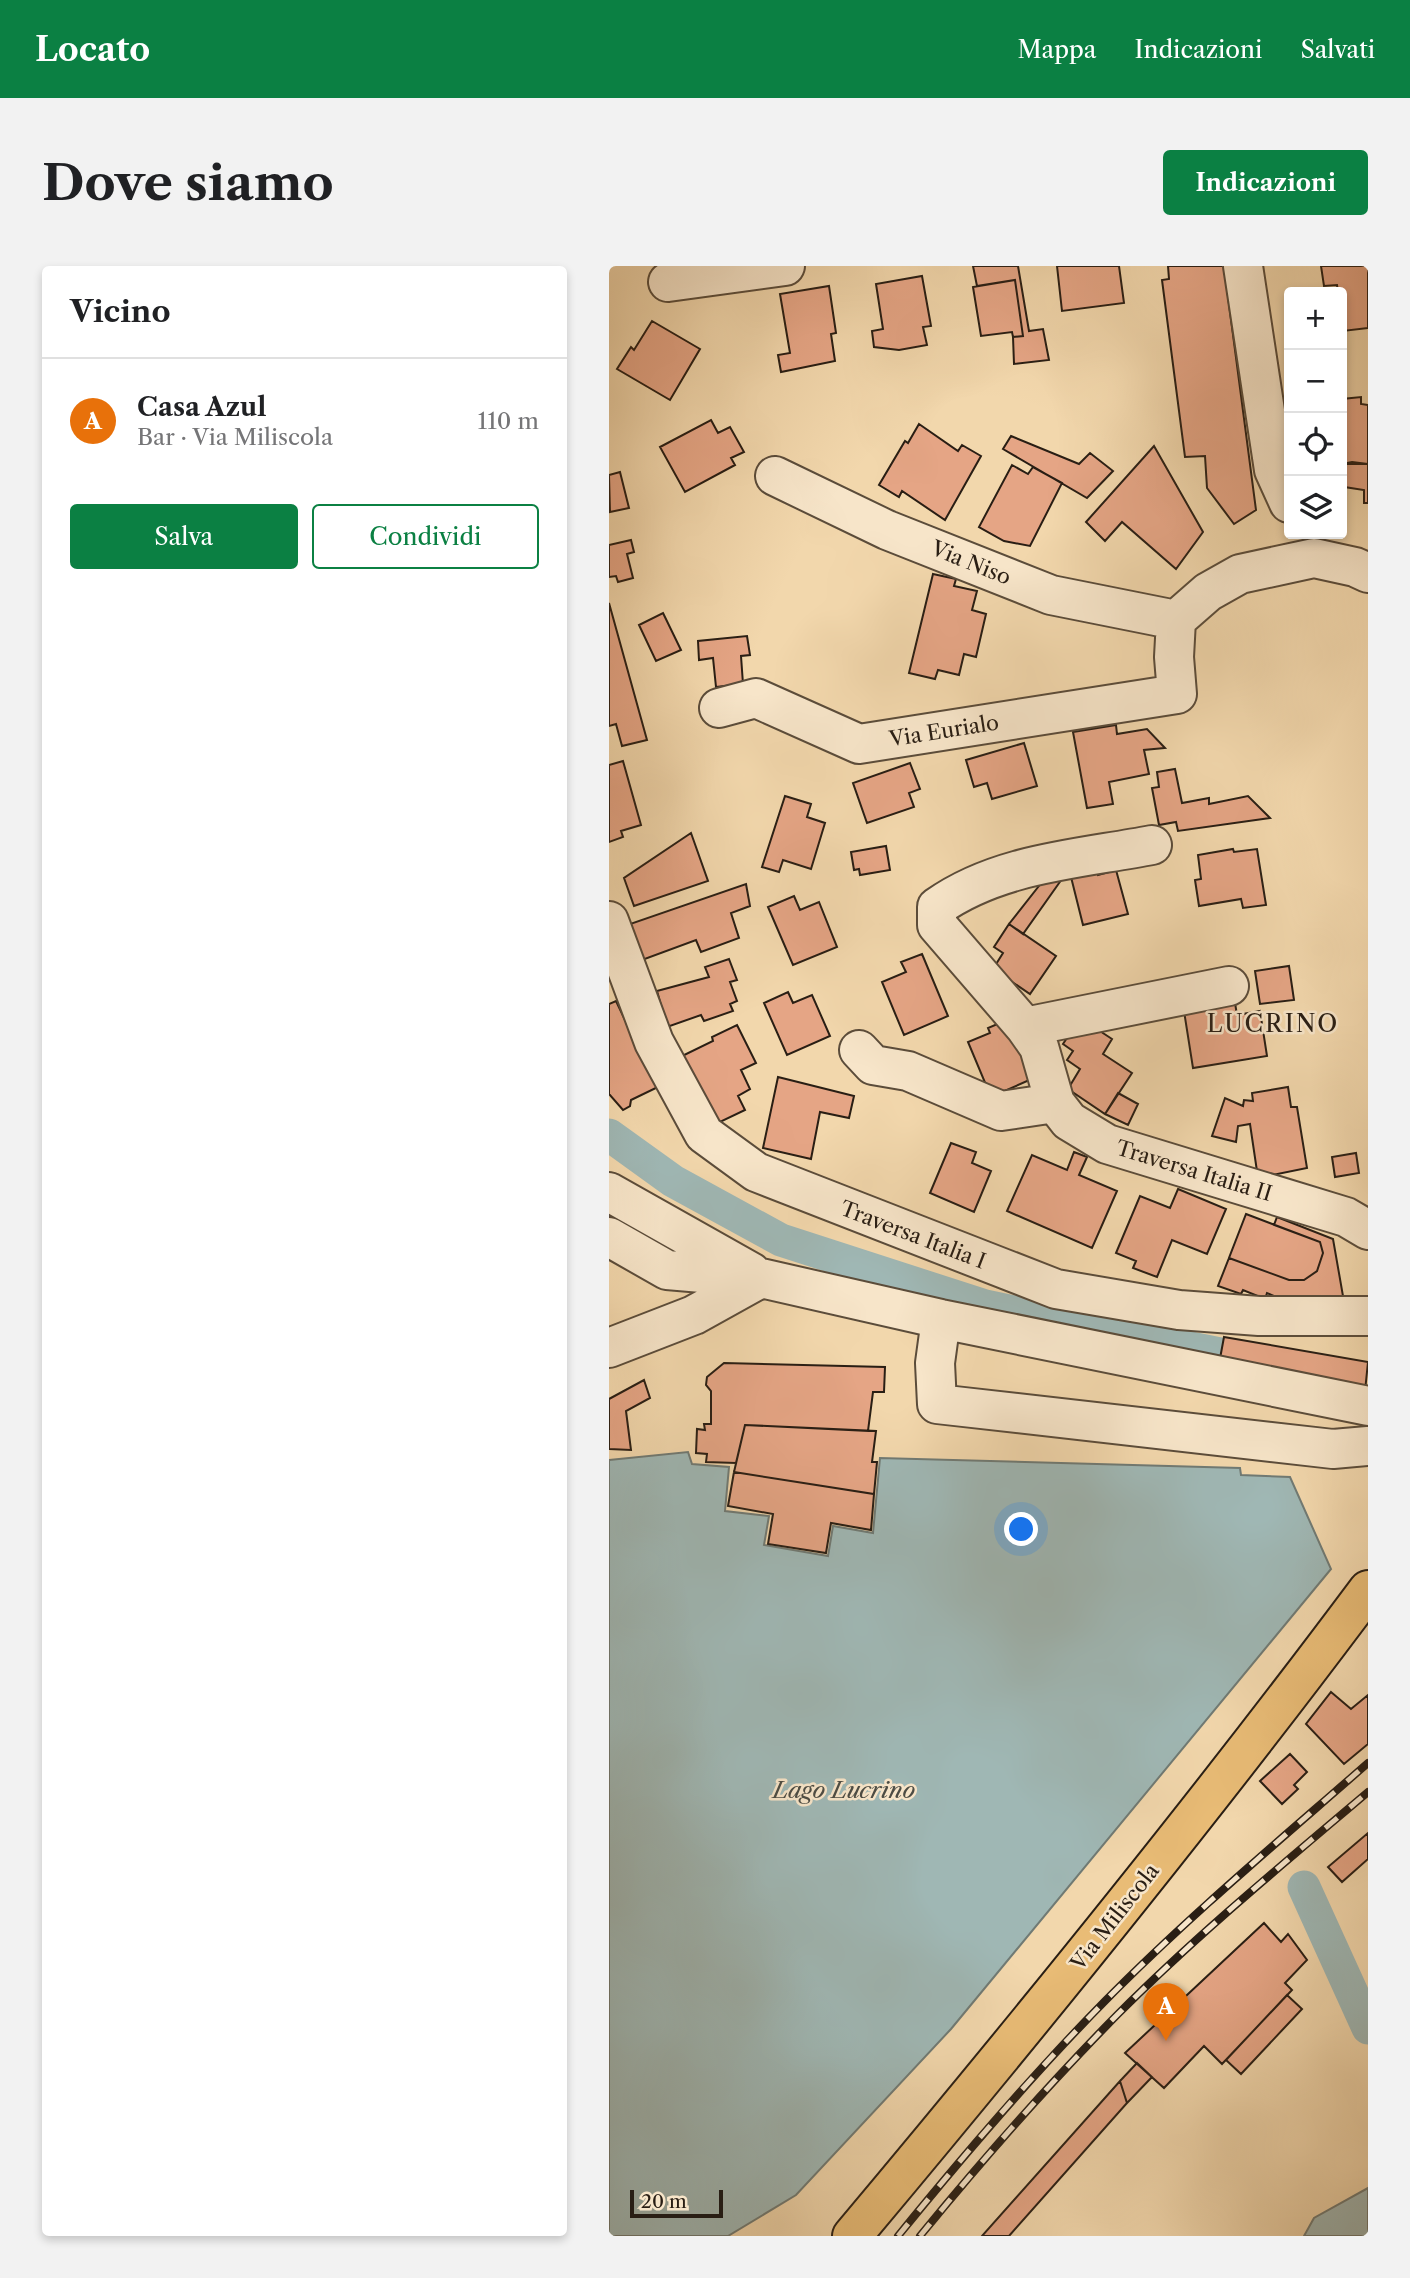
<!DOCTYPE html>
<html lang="it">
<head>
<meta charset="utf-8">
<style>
	:root { --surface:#fff; --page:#f2f2f2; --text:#202124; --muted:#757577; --line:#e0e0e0; --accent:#0b8043 }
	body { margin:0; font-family:"Libre Caslon Text",serif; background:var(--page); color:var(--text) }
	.controls { position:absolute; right:21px; top:21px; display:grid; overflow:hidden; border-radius:7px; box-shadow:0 4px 10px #0003 }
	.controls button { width:63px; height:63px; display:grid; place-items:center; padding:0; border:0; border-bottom:2px solid var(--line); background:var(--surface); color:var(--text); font:35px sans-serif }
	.scale { position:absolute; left:21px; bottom:18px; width:93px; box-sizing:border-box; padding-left:7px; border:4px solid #291e14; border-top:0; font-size:19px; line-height:24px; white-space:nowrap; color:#291e14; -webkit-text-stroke:5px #f7e5c9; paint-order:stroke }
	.you { position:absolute; left:413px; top:1264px; width:24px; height:24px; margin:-18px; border:5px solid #fff; border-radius:50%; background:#1a73e8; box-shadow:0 0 0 10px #1a73e833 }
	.badge { display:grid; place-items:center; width:46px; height:46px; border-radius:50%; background:var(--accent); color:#fff; font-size:23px; font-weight:700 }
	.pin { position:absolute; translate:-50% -58px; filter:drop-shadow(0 2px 4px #0008) }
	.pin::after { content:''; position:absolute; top:37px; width:24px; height:21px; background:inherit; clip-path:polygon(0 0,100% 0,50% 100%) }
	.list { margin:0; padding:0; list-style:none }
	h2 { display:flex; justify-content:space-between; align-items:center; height:91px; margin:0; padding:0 28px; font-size:30px }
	h2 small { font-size:23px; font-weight:400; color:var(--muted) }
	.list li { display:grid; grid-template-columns:46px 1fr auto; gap:21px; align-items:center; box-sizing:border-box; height:126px; padding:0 28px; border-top:2px solid var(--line) }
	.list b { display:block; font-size:26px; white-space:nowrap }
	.list p { margin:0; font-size:23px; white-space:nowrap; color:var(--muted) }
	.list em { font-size:23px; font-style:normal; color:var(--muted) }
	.actions { display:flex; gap:14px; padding:21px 28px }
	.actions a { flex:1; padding:16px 0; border:2px solid var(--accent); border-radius:7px; text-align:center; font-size:24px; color:var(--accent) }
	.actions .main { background:var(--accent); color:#fff }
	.icon { flex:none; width:38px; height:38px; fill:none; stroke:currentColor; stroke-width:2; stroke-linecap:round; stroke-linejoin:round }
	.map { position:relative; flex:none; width:759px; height:1970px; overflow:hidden; border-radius:7px }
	header { display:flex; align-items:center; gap:42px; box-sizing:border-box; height:98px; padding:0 35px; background:var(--accent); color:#fff }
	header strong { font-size:33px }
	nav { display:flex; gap:38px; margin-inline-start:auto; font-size:24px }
	.intro { display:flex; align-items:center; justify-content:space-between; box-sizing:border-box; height:168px; padding:0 42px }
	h1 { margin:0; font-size:49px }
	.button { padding:18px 32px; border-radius:7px; background:var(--accent); color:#fff; font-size:24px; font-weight:700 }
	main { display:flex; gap:42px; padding:0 42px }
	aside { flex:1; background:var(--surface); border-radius:7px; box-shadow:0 4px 10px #0003 }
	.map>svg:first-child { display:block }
	.water { fill:#9fb7b4; stroke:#707a74; stroke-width:2 }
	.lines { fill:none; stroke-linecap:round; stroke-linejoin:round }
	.canal { stroke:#9fb7b4; stroke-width:33 }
	.building { fill:#e5a585; stroke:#291e14; stroke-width:2 }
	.minor-casing { stroke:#5b4c3a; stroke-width:42 }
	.major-casing { stroke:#291e14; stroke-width:42 }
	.minor { stroke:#f7e5c9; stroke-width:38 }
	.major { stroke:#e9bc76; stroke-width:38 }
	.rail-casing { stroke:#291e14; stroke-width:8 }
	.rail { stroke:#f7e5c9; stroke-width:5; stroke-dasharray:16; stroke-linecap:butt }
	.labels { text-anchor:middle; stroke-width:5; stroke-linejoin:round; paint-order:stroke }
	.street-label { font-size:21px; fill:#291e14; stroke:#f7e5c9 }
	.water-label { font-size:23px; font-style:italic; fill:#4c4c44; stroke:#f7e5c9 }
	.quarter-label { font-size:24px; letter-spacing:2px; fill:#291e14; stroke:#f7e5c9 }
</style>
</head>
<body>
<header>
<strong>Locato</strong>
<nav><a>Mappa</a><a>Indicazioni</a><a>Salvati</a></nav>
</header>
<div class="intro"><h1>Dove siamo</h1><a class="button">Indicazioni</a></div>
<main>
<aside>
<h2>Vicino<small></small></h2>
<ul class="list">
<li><span class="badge" style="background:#e8710a">A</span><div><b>Casa Azul</b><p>Bar · Via Miliscola</p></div><em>110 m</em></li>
</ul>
<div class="actions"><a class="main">Salva</a><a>Condividi</a></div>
</aside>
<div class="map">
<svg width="759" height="1970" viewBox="0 0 759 1970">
	<rect width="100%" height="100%" fill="#f2d7ac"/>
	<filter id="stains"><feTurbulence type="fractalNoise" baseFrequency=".00286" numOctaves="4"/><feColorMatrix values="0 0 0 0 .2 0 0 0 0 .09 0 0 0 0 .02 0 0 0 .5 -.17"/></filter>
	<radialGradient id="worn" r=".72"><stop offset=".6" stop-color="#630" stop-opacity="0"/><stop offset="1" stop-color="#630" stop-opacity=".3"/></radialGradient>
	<path class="water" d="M79,1186L83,1198L120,1201L116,1245L160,1250L155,1279L219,1290L224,1260L264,1267L271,1192L631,1202L632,1209L681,1211L722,1303L342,1763L187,1929L119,1970H0V1194Z
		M759,1922V1970H695L705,1952Z"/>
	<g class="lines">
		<path class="canal" d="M0,869L64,915L172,974L376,1040L655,1097
			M695,1621L759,1762"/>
	</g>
	<path class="building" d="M364,0H409L420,65L434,63L440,94L405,98L404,71L414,70L406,14L368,20Z
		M448,0H510L515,37L453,45Z
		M559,0H615L647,244L625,258L598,222L596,190L576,191L553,14L560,13Z
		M712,0H759V62L734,65L733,26H729L728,19L715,20Z
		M313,10L322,60L314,61L318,79L290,84L265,81L263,65L274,63L267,18Z
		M406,14L414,70L404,71L403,66L372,70L364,21Z
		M220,20L227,67L222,68L226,95L172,106L169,89L181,87L171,28Z
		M43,55L91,83L61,134L8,103L22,81L25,84Z
		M752,131V138L759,139V198H733V133Z
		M102,154L109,167L121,161L135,186L122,192L126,199L76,226L51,181Z
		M310,158L349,185L353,179L372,190L336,254L293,225L290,231L270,219L296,175L299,177Z
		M402,170L470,198L481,187L504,205L478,232L394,183Z
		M545,180L594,266L567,303L513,256L496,275L477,256Z
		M743,196L759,198V237H755V224L735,221L733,235V198Z
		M403,199L419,208L424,201L453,217L421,280L395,275L370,261Z
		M11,206L20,242L1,246L0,209Z
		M22,274L25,286L18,288L24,312L9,316L7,310L0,311V279Z
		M324,308L347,313L345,320L368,325L363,344L377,348L367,391L355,388L350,409L329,404L326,413L300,407Z
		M0,337L38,474L13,480L7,458L0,460Z
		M54,347L72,384L47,395L30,359Z
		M138,370L141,389L132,390L134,418L107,421L104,392L90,394L89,375Z
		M507,459L508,468L538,463L556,482L535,484L540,508L500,516L504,538L478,542L464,466Z
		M415,477L428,520L383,533L378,517L365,521L357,494Z
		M14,495L32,559L12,565L14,571L0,576V499Z
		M301,497L311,523L300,527L305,541L258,557L244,517Z
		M566,503L573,537L600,532V538L639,530L661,552L569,565L567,556L550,559L543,522L550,521L548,506Z
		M176,530L202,538L198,551L216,557L202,603L174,594L170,606L153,601Z
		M82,567L99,615L25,640L15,612Z
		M277,580L281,604L251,609L250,603L245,604L242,586Z
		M624,583L625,586L648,583L657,639L634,642L632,633L590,640L586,614L592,613L589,589Z
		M485,596L489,609L507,604L519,648L474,659L460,603Z
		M460,603L414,668L400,658L437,611Z
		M137,618L141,640L122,647L130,672L92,686L87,674L33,694L21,658Z
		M185,630L191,644L210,636L228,681L184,699L159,641Z
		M400,658L447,690L421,728L384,703L394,687L385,681Z
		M313,688L339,750L295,769L273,716L297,706L292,696Z
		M120,693L128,714L121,716L128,735L121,738L124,745L95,755L92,749L58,761L48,725L100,711L96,701Z
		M680,700L685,734L651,738L646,705Z
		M179,726L184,737L203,729L221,770L178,789L155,737Z
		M7,735L45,815L51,820L22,834L21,840L14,844L0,828V738Z
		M626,737L628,749L651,745L658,790L584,802L575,745Z
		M471,752L503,773L494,788L523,807L496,848L459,823L471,803L458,794L464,785L454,778Z
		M400,753L425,812L382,831L359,776L381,767L379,762Z
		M128,759L147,797L132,804L141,823L129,830L136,844L111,856L98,849L69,792L104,775L103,771Z
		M169,811L245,830L240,852L211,846L202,893L154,882Z
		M679,821L682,841H688L698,902L649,912L641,858L629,860L627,876L603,870L616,832L634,840L635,834L644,835L643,827Z
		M509,827L529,838L519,859L496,848Z
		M342,877L367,886L363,897L382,905L365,946L321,927Z
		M465,886L478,891L470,909L508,925L483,982L398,945L423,889L458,904Z
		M747,887L750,907L726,911L723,891Z
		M569,923L617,943L598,988L563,974L548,1011L524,1002L527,995L507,987L531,930L561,942Z
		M637,948L711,976L714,987L708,1005L695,1014H680L620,992Z
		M668,951L724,973L734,1030L672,1033L658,1027L656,1033L634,1024L632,1028L609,1020L620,992L680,1014H695L708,1005L714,987L711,976L665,959Z
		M615,1071L759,1096L756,1125L610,1098Z
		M115,1097L276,1101L275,1126H264L259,1165L136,1159L127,1197L97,1196L98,1188L87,1187L88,1163L96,1164L95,1158H102V1125L97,1119L98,1111Z
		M35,1114L41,1132L17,1145L22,1184L0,1183V1133Z
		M136,1159L267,1165L263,1196H268L265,1228L125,1206Z
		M125,1206L265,1228L262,1264L222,1257L217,1287L159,1278L164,1248L119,1240Z
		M722,1426L742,1443L759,1429V1478L735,1498L697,1458Z
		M681,1488L698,1506L685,1519L689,1523L673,1538L651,1515Z
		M759,1567V1593L733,1616L719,1601Z
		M655,1657L672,1676L679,1668L698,1694L676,1717L683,1724L613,1798L595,1780L555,1822L516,1787Z
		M678,1729L693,1743L632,1808L617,1794Z
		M528,1797L543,1811L518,1837L511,1815Z
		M511,1815L518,1837L400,1970H373Z"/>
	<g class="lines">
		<defs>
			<path id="minor" d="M634,0L665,204L680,237
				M59,16L176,0
				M166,210L278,264L442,329L567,354
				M110,442L147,432L250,478L568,428L565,391L567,354L599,326L631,308L705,292L746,301L759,307
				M543,579C470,593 390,597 328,641V659L416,761L430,781L446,837L460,855L498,878L737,951L759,964
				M0,655L45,776L95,868L147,906L447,1023L570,1044L650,1050H759
				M416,761L620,720
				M250,784L264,799L299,805L392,845L446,837
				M0,926L142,1006
				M0,971L58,1004L152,1012L332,1053L759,1140
				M332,1053L326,1097L328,1138L724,1183L759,1180
				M0,1082L85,1049L152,1012"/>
			<path id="major" d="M243,1970C420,1759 594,1545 759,1324"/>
		</defs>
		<use href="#minor" class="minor-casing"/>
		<use href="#major" class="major-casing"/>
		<use href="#minor" class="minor"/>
		<use href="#major" class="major"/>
		<defs>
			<path id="rail" d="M289,1970C355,1889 422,1810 496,1735C579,1651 670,1575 759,1497
				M311,1970C374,1893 439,1819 509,1748C588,1669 674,1598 759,1526"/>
		</defs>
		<use href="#rail" class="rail-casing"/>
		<use href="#rail" class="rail"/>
	</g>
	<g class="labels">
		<g class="street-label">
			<text transform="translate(362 297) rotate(22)" y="7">Via Niso</text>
			<text transform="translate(335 465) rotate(-9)" y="7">Via Eurialo</text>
			<text transform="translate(585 905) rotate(17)" y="7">Traversa Italia II</text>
			<text transform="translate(304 969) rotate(21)" y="7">Traversa Italia I</text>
			<text transform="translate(506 1651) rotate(-52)" y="7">Via Miliscola</text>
		</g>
		<g class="water-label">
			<text x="235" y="1532">Lago Lucrino</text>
		</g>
		<g class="quarter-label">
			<text x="664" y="766">LUCRINO</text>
		</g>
	</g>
	<rect width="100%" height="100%" filter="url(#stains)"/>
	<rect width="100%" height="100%" fill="url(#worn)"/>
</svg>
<div class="controls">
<button>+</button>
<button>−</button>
<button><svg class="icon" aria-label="locate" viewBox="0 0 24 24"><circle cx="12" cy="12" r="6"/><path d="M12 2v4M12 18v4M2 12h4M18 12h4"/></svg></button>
<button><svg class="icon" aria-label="layers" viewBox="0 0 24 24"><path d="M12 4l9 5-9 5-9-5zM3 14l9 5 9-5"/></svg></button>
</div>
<div class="scale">20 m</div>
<div class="you"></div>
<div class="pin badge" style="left:557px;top:1775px;background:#e8710a">A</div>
</div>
</main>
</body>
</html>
